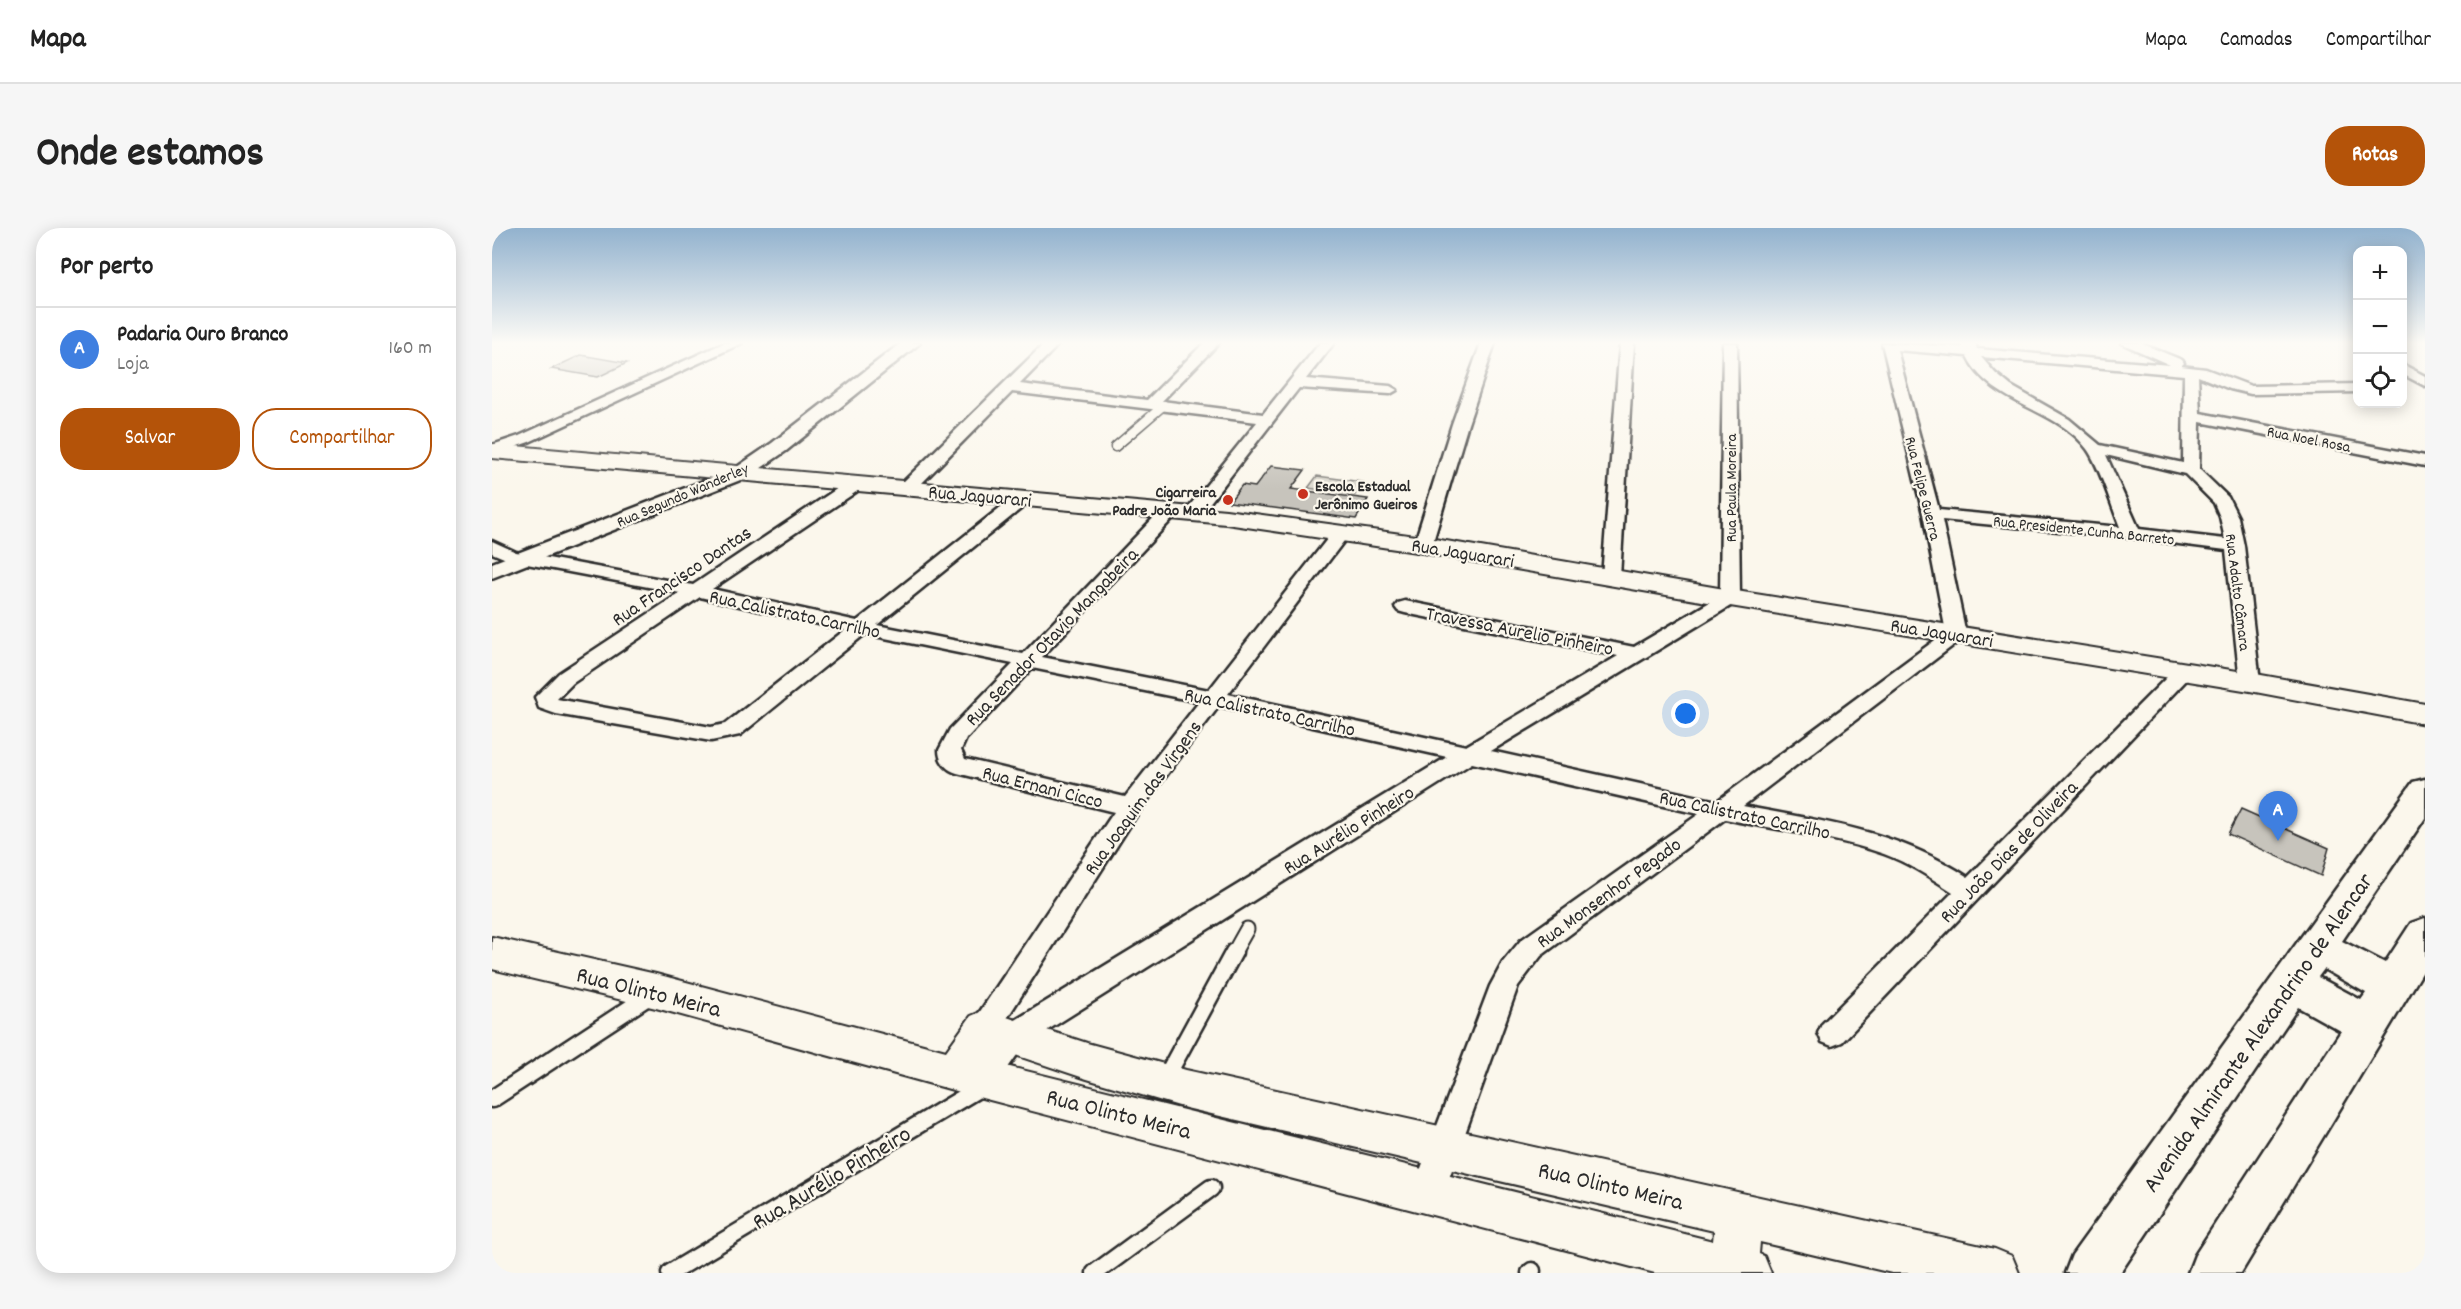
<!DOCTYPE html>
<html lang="pt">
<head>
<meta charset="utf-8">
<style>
	:root { --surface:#fff; --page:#f6f6f6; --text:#222; --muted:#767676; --line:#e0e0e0; --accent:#b45309 }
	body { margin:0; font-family:Dekko,sans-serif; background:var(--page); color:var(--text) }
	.controls { position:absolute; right:18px; top:18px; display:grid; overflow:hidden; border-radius:12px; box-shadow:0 3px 15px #0003 }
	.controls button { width:54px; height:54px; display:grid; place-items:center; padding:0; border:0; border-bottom:2px solid var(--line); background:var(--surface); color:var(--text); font:30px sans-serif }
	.you { position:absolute; left:1194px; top:486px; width:21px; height:21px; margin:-15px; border:4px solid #fff; border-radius:50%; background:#1a73e8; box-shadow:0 0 0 9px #1a73e833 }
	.badge { display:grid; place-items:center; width:39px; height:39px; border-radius:50%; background:var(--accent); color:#fff; font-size:20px; font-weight:700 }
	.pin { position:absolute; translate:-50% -50px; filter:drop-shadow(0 2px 3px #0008) }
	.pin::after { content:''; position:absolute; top:32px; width:21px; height:18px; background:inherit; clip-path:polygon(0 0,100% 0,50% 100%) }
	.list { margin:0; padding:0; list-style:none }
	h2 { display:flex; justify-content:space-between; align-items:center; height:78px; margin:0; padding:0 24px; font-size:26px }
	h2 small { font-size:20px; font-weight:400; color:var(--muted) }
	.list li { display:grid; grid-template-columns:39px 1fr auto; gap:18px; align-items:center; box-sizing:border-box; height:84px; padding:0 24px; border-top:2px solid var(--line) }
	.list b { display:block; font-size:22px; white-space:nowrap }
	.list p { margin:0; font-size:20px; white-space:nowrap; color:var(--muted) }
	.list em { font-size:20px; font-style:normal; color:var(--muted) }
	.actions { display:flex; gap:12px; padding:18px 24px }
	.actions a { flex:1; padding:14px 0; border:2px solid var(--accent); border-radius:24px; text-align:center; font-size:21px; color:var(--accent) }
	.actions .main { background:var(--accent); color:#fff }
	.icon { flex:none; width:33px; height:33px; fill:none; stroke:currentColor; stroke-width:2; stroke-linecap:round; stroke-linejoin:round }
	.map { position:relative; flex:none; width:1933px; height:1045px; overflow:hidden; border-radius:24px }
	header { display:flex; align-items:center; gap:36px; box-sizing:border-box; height:84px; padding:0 30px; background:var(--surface); border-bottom:2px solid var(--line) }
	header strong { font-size:28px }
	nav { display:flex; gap:33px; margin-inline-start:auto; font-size:21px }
	.intro { display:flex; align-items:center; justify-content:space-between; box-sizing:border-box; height:144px; padding:0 36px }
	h1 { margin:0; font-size:42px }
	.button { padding:15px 27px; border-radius:24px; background:var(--accent); color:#fff; font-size:21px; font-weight:700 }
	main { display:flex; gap:36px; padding:0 36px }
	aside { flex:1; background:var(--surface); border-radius:24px; box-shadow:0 3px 15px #0003 }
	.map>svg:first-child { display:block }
	.green { fill:#dddad0; stroke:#84827e; stroke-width:1.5 }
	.building { fill:#c7c4bc; stroke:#2b2b2b; stroke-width:1.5 }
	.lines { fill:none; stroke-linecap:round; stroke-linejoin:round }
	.service-far2-casing { stroke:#2b2b2b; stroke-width:11 }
	.service-far1-casing { stroke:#2b2b2b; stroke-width:17 }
	.service-casing { stroke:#2b2b2b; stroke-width:21 }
	.minor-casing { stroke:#2b2b2b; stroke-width:5 }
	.tertiary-casing { stroke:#2b2b2b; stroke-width:5 }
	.secondary-casing { stroke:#2b2b2b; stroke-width:4 }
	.primary-casing { stroke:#2b2b2b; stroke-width:5 }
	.service-far2 { stroke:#fbf7ec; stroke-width:8 }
	.service-far1 { stroke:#fbf7ec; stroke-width:13 }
	.service { stroke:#fbf7ec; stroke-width:16 }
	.minor { fill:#fbf7ec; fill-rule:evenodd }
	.tertiary { fill:#fbf7ec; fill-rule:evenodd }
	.secondary { fill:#fbf7ec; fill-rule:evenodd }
	.primary { fill:#fbf7ec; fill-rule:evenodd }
	.poi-dot { fill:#c8321e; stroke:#fbf7ec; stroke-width:2 }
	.labels { text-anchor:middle; stroke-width:4.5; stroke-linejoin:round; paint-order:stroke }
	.far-street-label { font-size:16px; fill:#2b2b2b; stroke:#fbf7ec }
	.far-poi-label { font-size:16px; font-weight:bold; fill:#2b2b2b; stroke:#fbf7ec; text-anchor:start }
	.street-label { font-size:20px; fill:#2b2b2b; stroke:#fbf7ec }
	.near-street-label { font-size:24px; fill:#2b2b2b; stroke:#fbf7ec }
</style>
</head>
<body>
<header>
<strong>Mapa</strong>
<nav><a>Mapa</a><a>Camadas</a><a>Compartilhar</a></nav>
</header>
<div class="intro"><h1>Onde estamos</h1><a class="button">Rotas</a></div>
<main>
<aside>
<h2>Por perto<small></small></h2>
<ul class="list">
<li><span class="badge" style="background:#3f7fe0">A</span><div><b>Padaria Ouro Branco</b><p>Loja</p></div><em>160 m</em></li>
</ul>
<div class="actions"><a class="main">Salvar</a><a>Compartilhar</a></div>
</aside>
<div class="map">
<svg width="1933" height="1045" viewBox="0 0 1933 1045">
	<rect width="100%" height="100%" fill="#fbf7ec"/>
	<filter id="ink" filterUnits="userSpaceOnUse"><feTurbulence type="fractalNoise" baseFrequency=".0167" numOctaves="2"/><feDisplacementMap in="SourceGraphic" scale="12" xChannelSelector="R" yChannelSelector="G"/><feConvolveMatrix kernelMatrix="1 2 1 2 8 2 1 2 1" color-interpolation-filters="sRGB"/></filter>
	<g filter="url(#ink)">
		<path class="green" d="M825,248L871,254L863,267L816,260Z"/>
		<path class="building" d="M89,127L135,135L106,149L59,141Z
			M779,238L813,242L799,261L876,271L864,291L737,274L750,257L763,259Z
			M1749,581L1837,620L1829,648L1736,606Z"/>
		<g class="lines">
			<defs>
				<path id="service-far2" d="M623,219L672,177"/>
				<path id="service-far1" d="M741,726L755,701"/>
				<path id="service" d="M673,851L742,724
					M0,871L157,768
					M178,1045L491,858
					M603,1045L719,960
					M1038,1045L1040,1043"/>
				<path id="minor" d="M232,115H250L37,214L0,227V217L27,208Z
					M553,115H568L528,156L655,172L712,115H727L670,173L771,186L828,115H842L814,151L898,158L905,162L898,166L807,160L706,290H694L691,286L765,194L520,164L421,264H409L407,260L409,256Z
					M989,115H1003L976,196L940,317L937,321H925L922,317L960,196Z
					M1128,115H1142L1128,349L1126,353H1112L1110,349Z
					M1231,115H1245L1248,370L1245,374L999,523L1225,573L1454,404L1431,286L1390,115L1471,119L1469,115H1483L1485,121L1678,137L1629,115H1648L1690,132L1692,135L1689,138L1714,141L1759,158L1866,156V164L1759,166L1738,161L1706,148L1708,185L1933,228V238L1708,194L1707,241L1736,269L1746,289L1752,318L1768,454L1765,459L1758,461L1751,459L1748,454L1734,322L1640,310L1450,292L1474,406L1471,410L1251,578C1334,594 1403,602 1476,649L1686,438L1693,436L1700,438L1703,443L1350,814L1340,818L1330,814L1326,805L1330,796L1461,664C1439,650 1417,635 1392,626C1341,608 1285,602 1233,591L1049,728L1026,758L952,964L947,975L936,980L925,975L920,964L998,758L1011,734L1029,712L1207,586L980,535L532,817L501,861L490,865L479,861L475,851L479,841L512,799L955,529L727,478L646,585L503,809L493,813L483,809L479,800L483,791L622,584L465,545C454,542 447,533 447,522L458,501L521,436L373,406L248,507L219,513L64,486L47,480L43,469L67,445L188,365L19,333L0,325V313L24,324L201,357L358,252H370L372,256L370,260L220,361L365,393L524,267H536L538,271L536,275L385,397L531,426L672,279H684L687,283L684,287L550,429L717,462L843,301H855L858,305L736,466L974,518L1126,428L913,385L906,383L903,379L906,375L913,373L1142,419L1228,368ZM1405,122L1475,128C1498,177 1566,180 1595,221C1607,237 1620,279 1628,299L1447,282ZM1489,129L1692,147L1691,235L1608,217L1577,191L1519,158L1503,145ZM1614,227L1693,246L1722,275L1728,289L1733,311L1647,301ZM208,369L353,402L233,496L219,499L65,471L81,455ZM540,440L707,474L633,569L473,531L469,522L474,511Z
					M1910,136L1933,148V158L1910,146Z"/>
				<path id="tertiary" d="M409,115H428L294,223L256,249L0,350V335L242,241L280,215Z"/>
				<path id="secondary" d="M0,216L734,282L931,309L1238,362L1758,445L1933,476V496L1758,463L1238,378L931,325L734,296L0,230Z
					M0,709L164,746L454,823L479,788L493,782L595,815L694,842L1503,1021L1520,1028L1527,1045H1400L1268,1014L1267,1026L1272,1028L1279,1045H1163L490,870L164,780L0,741ZM502,820L595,851L694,880L1222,1003L1221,1013L494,833Z"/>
				<path id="primary" d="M1933,551V590L1850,713L1893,735L1919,695L1933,690V740L1749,1045H1696L1703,1027L1849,803L1806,779L1628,1045H1573L1580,1027L1921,554ZM1832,741L1874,765L1869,772L1826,749Z"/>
			</defs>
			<use href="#service-far2" class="service-far2-casing"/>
			<use href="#service-far1" class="service-far1-casing"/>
			<use href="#service" class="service-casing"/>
			<use href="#minor" class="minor-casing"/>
			<use href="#tertiary" class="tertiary-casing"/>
			<use href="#secondary" class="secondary-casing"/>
			<use href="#primary" class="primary-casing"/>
			<use href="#service-far2" class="service-far2"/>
			<use href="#service-far1" class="service-far1"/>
			<use href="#service" class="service"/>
			<use href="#minor" class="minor"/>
			<use href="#tertiary" class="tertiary"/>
			<use href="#secondary" class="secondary"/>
			<use href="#primary" class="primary"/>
		</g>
	</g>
	<linearGradient id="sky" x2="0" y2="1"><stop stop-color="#92b2ce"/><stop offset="0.44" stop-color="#fdfbf6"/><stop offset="1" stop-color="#fdfbf6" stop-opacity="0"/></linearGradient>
	<rect width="1933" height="261" fill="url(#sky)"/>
	<g class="poi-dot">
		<circle cx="811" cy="266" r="6"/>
		<circle cx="736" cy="272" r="6"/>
	</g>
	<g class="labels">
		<g class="far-street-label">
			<text transform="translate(1817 210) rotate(11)" y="6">Rua Noel Rosa</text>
			<text transform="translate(1238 260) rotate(-90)" y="6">Rua Paula Moreira</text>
			<text transform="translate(1432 260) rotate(76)" y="6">Rua Felipe Guerra</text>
			<text transform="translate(190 266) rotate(-23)" y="6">Rua Segundo Wanderley</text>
			<text transform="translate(1592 301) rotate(6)" y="6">Rua Presidente Cunha Barreto</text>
			<text transform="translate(1747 364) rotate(83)" y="6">Rua Adalto Câmara</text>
		</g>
		<g class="far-poi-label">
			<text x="823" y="263">Escola Estadual<tspan x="823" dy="18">Jerônimo Gueiros</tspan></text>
			<text x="724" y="269" text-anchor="end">Cigarreira<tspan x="724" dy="18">Padre João Maria</tspan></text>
		</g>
		<g class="street-label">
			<text transform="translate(488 267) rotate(5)" y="7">Rua Jaguarari</text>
			<text transform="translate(971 324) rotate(9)" y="7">Rua Jaguarari</text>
			<text transform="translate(189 347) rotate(-34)" y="7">Rua Francisco Dantas</text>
			<text transform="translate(303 385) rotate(12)" y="7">Rua Calistrato Carrilho</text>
			<text transform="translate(1028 402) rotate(11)" y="7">Travessa Aurelio Pinheiro</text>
			<text transform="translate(1450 404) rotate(9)" y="7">Rua Jaguarari</text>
			<text transform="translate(559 408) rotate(-46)" y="7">Rua Senador Otavio Mangabeira</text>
			<text transform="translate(778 483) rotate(12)" y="7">Rua Calistrato Carrilho</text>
			<text transform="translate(551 558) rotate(14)" y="7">Rua Ernani Cicco</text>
			<text transform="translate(650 569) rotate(-54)" y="7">Rua Joaquim das Virgens</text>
			<text transform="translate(1253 586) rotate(12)" y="7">Rua Calistrato Carrilho</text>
			<text transform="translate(856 601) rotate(-32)" y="7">Rua Aurélio Pinheiro</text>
			<text transform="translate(1516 623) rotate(-46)" y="7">Rua João Dias de Oliveira</text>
			<text transform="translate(1116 664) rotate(-36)" y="7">Rua Monsenhor Pegado</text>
		</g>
		<g class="near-street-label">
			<text transform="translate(157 763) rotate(14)" y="8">Rua Olinto Meira</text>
			<text transform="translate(1765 804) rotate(-55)" y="8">Avenida Almirante Alexandrino de Alencar</text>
			<text transform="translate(627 885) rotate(14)" y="8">Rua Olinto Meira</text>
			<text transform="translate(339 949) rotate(-31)" y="8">Rua Aurélio Pinheiro</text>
			<text transform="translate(1119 957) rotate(13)" y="8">Rua Olinto Meira</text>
		</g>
	</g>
</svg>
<div class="controls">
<button>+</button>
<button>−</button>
<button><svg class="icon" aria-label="locate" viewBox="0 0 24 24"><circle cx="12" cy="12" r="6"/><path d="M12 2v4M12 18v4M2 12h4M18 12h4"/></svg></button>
</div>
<div class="you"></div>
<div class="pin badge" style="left:1786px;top:613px;background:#3f7fe0">A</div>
</div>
</main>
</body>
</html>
